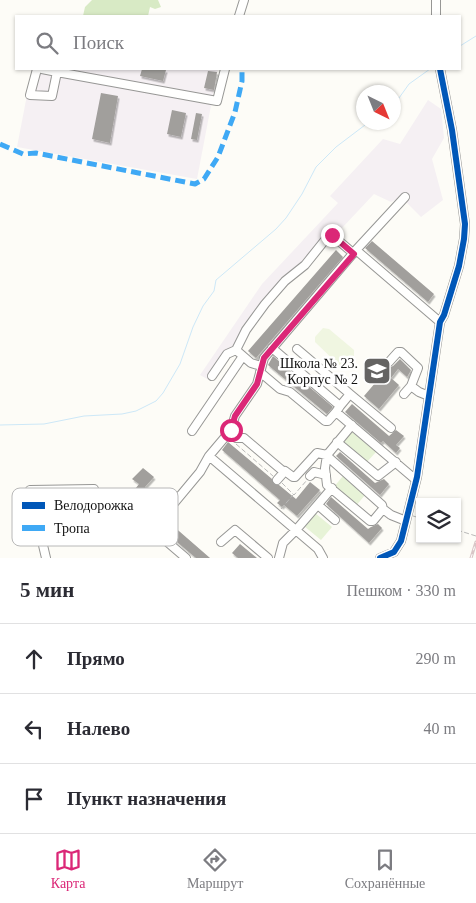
<!DOCTYPE html>
<html lang="ru">
<head>
<meta charset="utf-8">
<style>
	:root { --surface:#fff; --page:#f7f7f7; --text:#2b2b33; --muted:#7c7c81; --line:#e1e1e2; --accent:#db2777 }
	body { margin:0; font-family:"Times New Roman",serif; background:var(--page); color:var(--text) }
	.controls { position:absolute; right:15px; bottom:15px; display:grid; overflow:hidden; border-radius:0px; box-shadow:0 1px 4px #0004 }
	.controls button { width:45px; height:45px; display:grid; place-items:center; padding:0; border:0; border-bottom:1px solid var(--line); background:var(--surface); color:var(--text); font:25px sans-serif }
	.compass { position:absolute; left:356px; top:85px; width:45px; height:45px; border-radius:50%; background:var(--surface); box-shadow:0 1px 4px #0004; rotate:137deg }
	.stop { position:absolute; width:15px; height:15px; margin:-11px; border:4px solid #db2777; border-radius:50%; background:#fff }
	.stop.end { background:#db2777; border-color:#fff; box-shadow:0 1px 5px #0008 }
	.list { margin:0; padding:0; list-style:none }
	h2 { display:flex; justify-content:space-between; align-items:center; height:65px; margin:0; padding:0 20px; font-size:21px }
	h2 small { font-size:16px; font-weight:400; color:var(--muted) }
	.list li { display:grid; grid-template-columns:32px 1fr auto; gap:15px; align-items:center; box-sizing:border-box; height:70px; padding:0 20px; border-top:1px solid var(--line) }
	.list b { display:block; font-size:19px; white-space:nowrap }
	.list em { font-size:16px; font-style:normal; color:var(--muted) }
	.icon { flex:none; width:28px; height:28px; fill:none; stroke:currentColor; stroke-width:2; stroke-linecap:round; stroke-linejoin:round }
	.map { position:relative; flex:none; width:476px; height:558px; overflow:hidden }
	.search { position:absolute; background:var(--surface); box-shadow:0 1px 4px #0004; left:15px; right:15px; top:15px; height:55px; display:flex; align-items:center; gap:12px; box-sizing:border-box; padding:0 18px; border-radius:0px; color:var(--muted); font-size:19px }
	.sheet { height:275px; background:var(--surface) }
	nav { display:flex; justify-content:space-around; align-items:center; box-sizing:border-box; height:70px; border-top:1px solid var(--line); background:var(--surface); font-size:14px; color:var(--muted) }
	nav a { display:grid; justify-items:center; gap:2px }
	nav .on { color:var(--accent) }
	.map>svg:first-child { display:block }
	.industrial { fill:#f5f0f3 }
	.green { fill:#e7f3d7 }
	.forest { fill:#d8eac5 }
	.pitch { fill:#f0f6e1 }
	.lines { fill:none; stroke-linecap:round; stroke-linejoin:round }
	.stream { stroke:#cde8f7; stroke-width:1 }
	.building { fill:#a19f9c; filter:url(#shadow) }
	.minor-casing { stroke:#979795; stroke-width:10 }
	.path { stroke:#b9b9b8; stroke-width:1; stroke-dasharray:5 2.5; stroke-linecap:butt }
	.minor { stroke:#fffffe; stroke-width:8 }
	.rail-casing { stroke:#d9c6c7; stroke-width:3 }
	.rail { stroke:#fff; stroke-width:1; stroke-dasharray:4; stroke-linecap:butt }
	.quiet { stroke:#3fa9f5; stroke-width:5; stroke-dasharray:10 5; stroke-linecap:butt }
	.cycleway-casing { stroke:#fff; stroke-width:9 }
	.cycleway { stroke:#0057b8; stroke-width:6 }
	.route { stroke:#db2777; stroke-width:6 }
	.labels { text-anchor:middle; stroke-width:5; stroke-linejoin:round; paint-order:stroke }
	.poi-label { font-size:14px; fill:#111; stroke:#fff; text-anchor:end }
	.key { fill:#fff; stroke:#b8b8b8; stroke-width:1 }
	.key-label { font-size:14px; fill:#111 }
</style>
</head>
<body>
<div class="map">
<svg width="476" height="558" viewBox="0 0 476 558">
	<defs>
		<filter id="shadow"><feDropShadow dx="1.5" dy="2.5" stdDeviation="0" flood-color="#0004"/></filter>
	</defs>
	<rect width="100%" height="100%" fill="#fdfcf7"/>
	<path class="industrial" d="M32,69H218L197,179L17,147Z
		M428,100L441,109L444,138L432,159L443,200L421,217L401,197L391,202L374,194L262,313L237,349L214,377L209,380L200,375L262,284L338,203L330,196L383,139L400,144Z"/>
	<path class="green" d="M351,431L376,452L366,463L342,443Z
		M343,476L365,495L355,507L333,488Z
		M315,513L332,527L321,540L304,526Z"/>
	<path class="forest" d="M92,0H158L161,7L155,9L150,7L148,16H83L85,7Z"/>
	<path class="pitch" d="M323,328L329,329L354,350V356L346,365L340,366L315,342V337Z"/>
	<g class="lines">
		<path class="stream" d="M460,46L476,36
			M394,105L409,84L430,69
			M0,425L44,424L84,416L122,414L136,411L156,401L163,393L180,364L193,327L203,306L214,291L216,280L276,229L286,218L302,194L316,167L336,147L369,122"/>
	</g>
	<path class="building" d="M142,69L166,70L163,81L140,76Z
		M208,71L217,72L214,90L204,88Z
		M101,93L118,96L110,143L92,139Z
		M172,110L186,113L181,137L167,134Z
		M196,113L202,114L197,140L191,139Z
		M372,241L434,294L428,302L365,248Z
		M336,250L343,257L256,358L248,351Z
		M273,356L333,407L327,414L268,365Z
		M400,359L411,370L410,372L407,377L398,369L391,378L399,385L379,409L364,396L388,368L393,366Z
		M352,404L389,436L396,430L404,436L396,445L400,448L396,453L383,441L381,443L345,412Z
		M228,442L272,479L274,484L279,485L296,499L310,482L320,490L297,516L284,505L282,507L277,503L280,500L222,450Z
		M340,452L375,483L384,479L389,484L380,495L336,456Z
		M143,468L154,477L145,487L155,496L142,511L132,502L123,512L111,503L121,492L128,498L139,484L132,479Z
		M331,497L368,529L371,527L378,524L382,528L369,543L326,504Z
		M164,518L210,558H196L190,553L157,525Z
		M240,544L246,549L257,558H238L232,553Z"/>
	<g class="lines">
		<defs>
			<path id="minor" d="M436,0V16
				M239,16L244,0
				M37,69L30,95L52,96L57,72L217,101L225,69
				M42,69L57,72V69
				M356,250L405,197
				M272,348L340,406L336,412L416,480
				M297,349L350,394L340,406
				M389,362L398,352H401L418,368L411,386L419,392L429,396
				M261,366L251,363L236,350L246,330L265,304L285,281L305,265L329,235H332L353,253
				M260,372L280,389L290,392L325,421H328L336,412
				M212,376L227,354L236,350
				M350,394L391,428
				M404,394L411,386
				M352,425L327,455L325,468L327,485L370,521H373L383,509L391,515L406,521
				M192,431L243,356
				M229,432L236,438H244L284,472
				M337,442L378,476L396,462
				M209,456L318,549L323,558
				M327,456L382,505L383,509
				M310,476L314,472L326,475
				M277,480L285,471L293,477H295L317,453L327,455
				M318,505L335,520
				M221,542L235,530L268,558
				M46,558L30,490L94,489
				M186,558L151,528V524L160,513L170,508L200,472L209,456L231,430L235,416L257,384L264,358L356,250L440,322
				M279,558L283,543L296,530L332,488
				M380,558L394,552L401,541L417,477L440,322L444,315L459,266L464,239L465,224L452,130L440,69"/>
		</defs>
		<use href="#minor" class="minor-casing"/>
		<path class="path" d="M236,444L273,476
			M282,483L294,495L307,480
			M281,509L293,495
			M413,516L420,518
			M457,530L476,536"/>
		<use href="#minor" class="minor"/>
		<defs>
			<path id="rail" d="M471,558L476,542"/>
		</defs>
		<use href="#rail" class="rail-casing"/>
		<use href="#rail" class="rail"/>
		<path class="quiet" d="M0,144L23,154L36,153L195,184L204,179L218,157L235,112L242,81V69"/>
		<defs>
			<path id="cycleway" d="M380,558L394,552L401,541L417,477L440,322L444,315L459,266L464,239L465,224L452,130L440,69"/>
		</defs>
		<use href="#cycleway" class="cycleway-casing"/>
		<use href="#cycleway" class="cycleway"/>
	</g>
	<g class="lines">
		<path class="route" d="M231,430L235,416L257,384L264,358L354,254L332,235"/>
	</g>
	<defs>
		<symbol id="school-square" viewBox="-11 -11 22 22"><rect x="-9" y="-9" width="18" height="18" rx="4" fill="#646362" stroke="#fff"/><path d="M0-5L7-2L0 1L-7-2ZM-4 1L0 2.5L4 1V4Q0 6-4 4Z" fill="#fff"/></symbol>
	</defs>
	<g fill-rule="evenodd">
		<use href="#school-square" x="361" y="355" width="32" height="32"/>
	</g>
	<g class="labels">
		<g class="poi-label">
			<text x="358" y="368">Школа № 23.<tspan x="358" dy="16">Корпус № 2</tspan></text>
		</g>
	</g>
	<rect x="12" y="488" width="166" height="58" rx="8" class="key"/>
	<rect x="22" y="502" width="23" height="7" fill="#0057b8"/>
	<rect x="22" y="525" width="23" height="6" fill="#3fa9f5"/>
	<g class="key-label">
		<text x="54" y="510">Велодорожка</text>
		<text x="54" y="533">Тропа</text>
	</g>
</svg>
<div class="controls">
<button><svg class="icon" aria-label="layers" viewBox="0 0 24 24"><path d="M12 4l9 5-9 5-9-5zM3 14l9 5 9-5"/></svg></button>
</div>
<svg class="compass" viewBox="-18 -18 36 36"><path d="M0-13l5 13h-10z" fill="#e53935"/><path d="M0 13l5-13h-10z" fill="#7c7c81"/></svg>
<div class="stop" style="left:231px;top:430px"></div>
<div class="stop end" style="left:332px;top:235px"></div>
<div class="search"><svg class="icon" aria-label="search" viewBox="0 0 24 24"><circle cx="10" cy="10" r="6"/><path d="M15 15l6 6"/></svg>Поиск</div>
</div>
<section class="sheet">
<h2>5 мин<small>Пешком · 330 m</small></h2>
<ul class="list">
<li><svg class="icon" aria-label="ahead" viewBox="0 0 24 24"><path d="M12 20V5M6 11l6-6 6 6"/></svg><div><b>Прямо</b></div><em>290 m</em></li>
<li><svg class="icon" aria-label="left" viewBox="0 0 24 24"><path d="M17 20v-9H6M10 6l-5 5 5 5"/></svg><div><b>Налево</b></div><em>40 m</em></li>
<li><svg class="icon" aria-label="arrive" viewBox="0 0 24 24"><path d="M6 21V4h12l-3 4 3 4H6"/></svg><div><b>Пункт назначения</b></div></li>
</ul>
</section>
<nav>
<a class="on"><svg class="icon" aria-label="map" viewBox="0 0 24 24"><path d="M3 6l6-2 6 2 6-2v14l-6 2-6-2-6 2zM9 4v14M15 6v14"/></svg>Карта</a>
<a><svg class="icon" aria-label="directions" viewBox="0 0 24 24"><path d="M12 3l9 9-9 9-9-9zM9 14v-3h6M13 9l2 2-2 2"/></svg>Маршрут</a>
<a><svg class="icon" aria-label="saved" viewBox="0 0 24 24"><path d="M7 4h10v16l-5-4-5 4z"/></svg>Сохранённые</a>
</nav>
</body>
</html>
